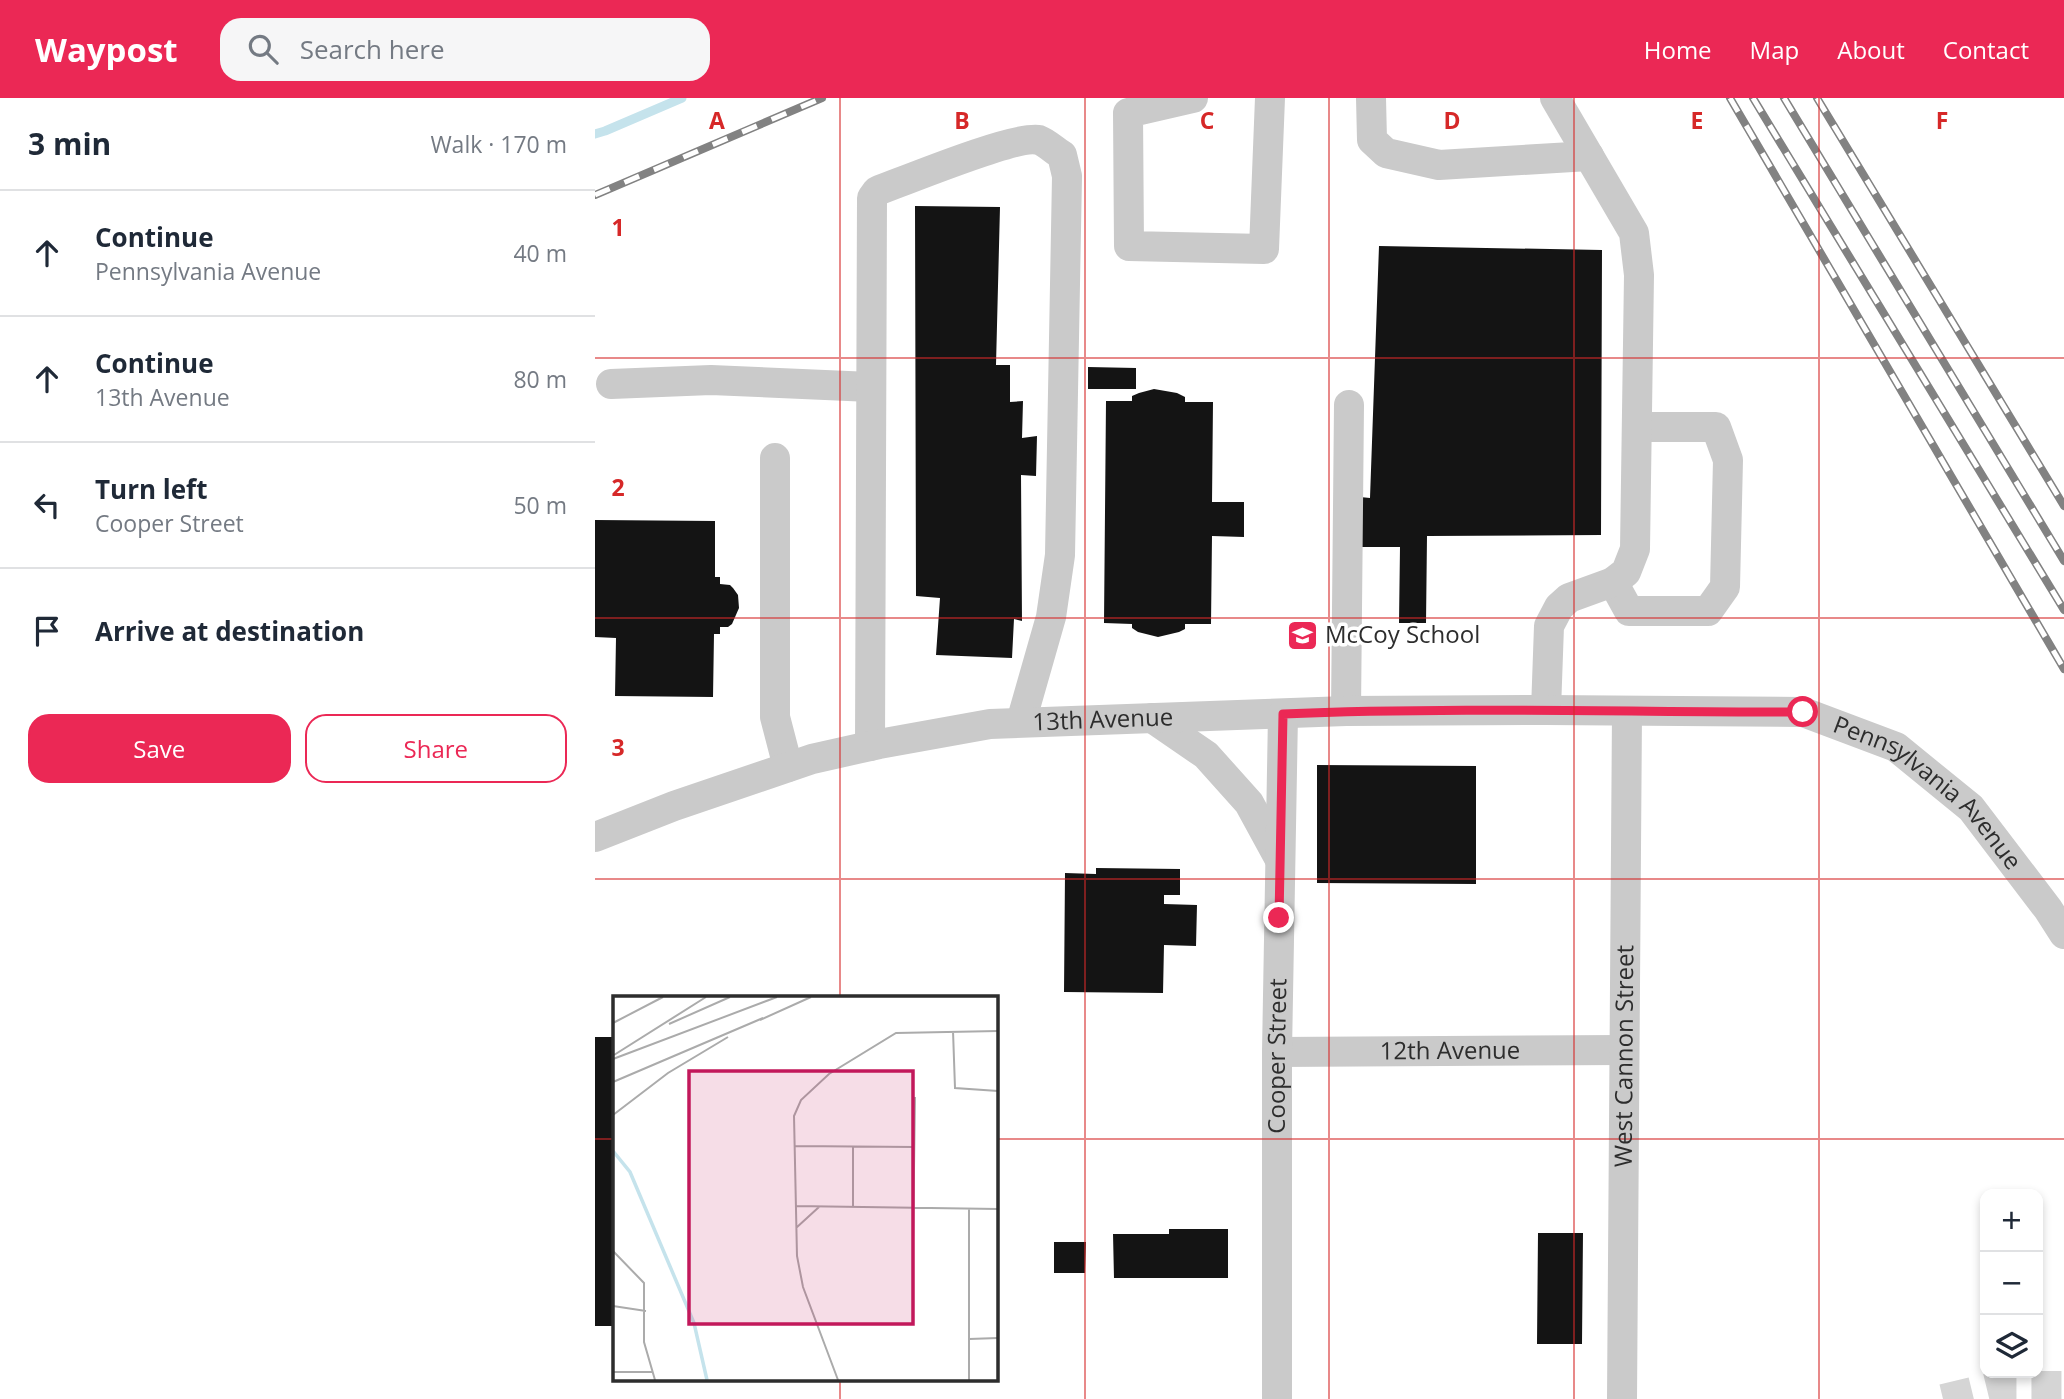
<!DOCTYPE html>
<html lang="en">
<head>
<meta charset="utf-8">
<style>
	:root { --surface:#fff; --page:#f6f6f7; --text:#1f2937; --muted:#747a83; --line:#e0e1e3; --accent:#eb2855 }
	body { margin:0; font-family:"Open Sans",sans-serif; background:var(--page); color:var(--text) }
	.controls { position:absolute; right:21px; bottom:21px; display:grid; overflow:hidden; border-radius:14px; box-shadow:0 4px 10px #0003 }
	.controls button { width:63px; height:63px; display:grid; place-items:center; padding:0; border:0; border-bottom:2px solid var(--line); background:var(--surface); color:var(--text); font:35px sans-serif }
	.stop { position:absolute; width:21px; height:21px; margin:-16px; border:5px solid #eb2855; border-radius:50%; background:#fff }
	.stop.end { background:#eb2855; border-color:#fff; box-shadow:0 2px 7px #0008 }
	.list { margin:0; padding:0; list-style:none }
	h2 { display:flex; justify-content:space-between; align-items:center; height:91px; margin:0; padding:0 28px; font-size:30px }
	h2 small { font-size:23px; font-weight:400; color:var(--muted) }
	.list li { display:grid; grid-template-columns:46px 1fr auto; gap:21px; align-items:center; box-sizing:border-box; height:126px; padding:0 28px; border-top:2px solid var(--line) }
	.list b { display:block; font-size:26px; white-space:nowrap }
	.list p { margin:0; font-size:23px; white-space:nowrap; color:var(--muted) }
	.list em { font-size:23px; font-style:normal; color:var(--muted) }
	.actions { display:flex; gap:14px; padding:21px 28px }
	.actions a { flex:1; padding:16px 0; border:2px solid var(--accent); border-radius:21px; text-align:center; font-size:24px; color:var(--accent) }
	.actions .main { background:var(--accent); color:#fff }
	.icon { flex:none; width:38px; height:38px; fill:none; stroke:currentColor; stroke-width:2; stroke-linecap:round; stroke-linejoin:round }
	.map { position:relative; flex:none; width:1469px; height:1301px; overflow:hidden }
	header { display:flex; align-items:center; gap:42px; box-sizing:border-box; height:98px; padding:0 35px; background:var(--accent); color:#fff }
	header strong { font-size:33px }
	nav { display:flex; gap:38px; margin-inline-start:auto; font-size:24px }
	.search { width:490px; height:63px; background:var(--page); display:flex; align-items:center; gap:18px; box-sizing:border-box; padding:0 24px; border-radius:21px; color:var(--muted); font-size:26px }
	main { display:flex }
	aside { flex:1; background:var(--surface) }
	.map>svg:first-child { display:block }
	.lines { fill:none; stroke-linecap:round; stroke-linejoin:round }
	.stream { stroke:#c5e3ec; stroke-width:9 }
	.building { fill:#141414 }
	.minor-tunnel { stroke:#d5d5d5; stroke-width:30; stroke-dasharray:30 15; stroke-linecap:butt }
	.minor { stroke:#cacaca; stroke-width:30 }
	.rail-casing { stroke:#828282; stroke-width:8 }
	.rail { stroke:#fff; stroke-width:5; stroke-dasharray:16; stroke-linecap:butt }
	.route { stroke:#eb2855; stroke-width:9 }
	.grid { fill:none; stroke:#d62828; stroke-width:2; stroke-opacity:0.55 }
	.labels { text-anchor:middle; stroke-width:7; stroke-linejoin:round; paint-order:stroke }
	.poi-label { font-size:24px; fill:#2d2d2d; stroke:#fff; text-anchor:start }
	.street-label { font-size:24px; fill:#2d2d2d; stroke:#fff }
	.inset-river { fill:none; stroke:#c5e3ec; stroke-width:3.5 }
	.inset-road { fill:none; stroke:#ababab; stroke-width:2 }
	.view { fill:#c2185b; fill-opacity:0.15; stroke:#c2185b; stroke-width:3.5 }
	.inset-edge { fill:none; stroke:#2d2d2d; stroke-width:3.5 }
	.grid-label { font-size:23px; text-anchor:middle; font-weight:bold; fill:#d62828; stroke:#fff; stroke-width:7; stroke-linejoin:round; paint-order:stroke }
</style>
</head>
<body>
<header>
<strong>Waypost</strong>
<div class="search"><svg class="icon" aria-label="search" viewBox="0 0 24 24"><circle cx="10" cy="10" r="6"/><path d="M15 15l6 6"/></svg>Search here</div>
<nav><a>Home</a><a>Map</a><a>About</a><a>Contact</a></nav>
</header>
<main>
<aside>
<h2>3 min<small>Walk · 170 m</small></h2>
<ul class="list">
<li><svg class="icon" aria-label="ahead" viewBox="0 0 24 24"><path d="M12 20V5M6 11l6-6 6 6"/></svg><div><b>Continue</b><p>Pennsylvania Avenue</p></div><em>40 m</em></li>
<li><svg class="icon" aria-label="ahead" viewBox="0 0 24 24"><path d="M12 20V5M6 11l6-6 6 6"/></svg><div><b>Continue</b><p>13th Avenue</p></div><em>80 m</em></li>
<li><svg class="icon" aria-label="left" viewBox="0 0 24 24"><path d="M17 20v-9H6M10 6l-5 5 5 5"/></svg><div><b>Turn left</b><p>Cooper Street</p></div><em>50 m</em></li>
<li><svg class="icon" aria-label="arrive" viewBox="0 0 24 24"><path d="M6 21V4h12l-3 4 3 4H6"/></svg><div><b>Arrive at destination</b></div></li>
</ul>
<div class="actions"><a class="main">Save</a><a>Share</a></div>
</aside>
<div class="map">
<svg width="1469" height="1301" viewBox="0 0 1469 1301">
	<rect width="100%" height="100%" fill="#fff"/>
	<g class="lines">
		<path class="stream" d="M0,36L10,33L87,0"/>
	</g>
	<path class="building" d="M320,108L405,109L401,267H415V304L428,303L427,340L442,338L441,378L426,377L427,523L419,521L417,560L341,557L345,500L321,498Z
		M784,148L1007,152L1006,437L832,438L831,525H804L805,449H765V399L775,400Z
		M493,269L541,270V291H493Z
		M559,291L582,295L590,299V304H618L617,404H649V439L617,438L616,526H590V531L584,534L563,539L543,534L537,530V526L509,525L511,303H537V298L544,295Z
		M0,422L120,423V479H125V486L135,487L138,490L143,497L144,510L137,526L133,529H125V536H119L118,599L20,598L21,540L0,539Z
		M722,667L881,668V786L722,785Z
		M501,770L585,771V797H569V806L602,807L601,848L569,847L568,895L469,894L470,775L501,776Z
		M0,939H19V1228H0Z
		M574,1131H633V1180H519L518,1136H574Z
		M943,1135H988L987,1246H942Z
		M459,1144H491L490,1175H459Z"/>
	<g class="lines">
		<path class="minor-tunnel" d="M1348,1301L1402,1288H1469"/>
		<g class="minor">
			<path d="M598,0L533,15L534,148L669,151L675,0"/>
			<path d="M776,0L777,42L791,55L844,67L994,58"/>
			<path d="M16,286L116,282L276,289"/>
			<path d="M180,360V619L193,669"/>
			<path d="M1018,484L1034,513H1113L1130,489L1133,362L1121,329H1042"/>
			<path d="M951,612L954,528L964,509L974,500L1018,484L1031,474L1040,451L1044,177L1039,135L960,0"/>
			<path d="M751,613L754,307"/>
			<path d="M557,620L611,657L654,705L684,760"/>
			<path d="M275,648L277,100L282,93C309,83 423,36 444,42C452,45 460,53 467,57L472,78L465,457L456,519L426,624"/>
			<path id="s1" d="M0,739L79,708L217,661L284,646L395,626L751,613L951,612L1208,614L1301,649L1376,710L1453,811L1469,836"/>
			<path id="s2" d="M682,954L1028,952"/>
			<path id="s3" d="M682,1301V954L688,616"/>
			<path id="s4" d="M1027,1301L1032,614"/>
		</g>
		<defs>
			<path id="rail" d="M1135,0L1469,571
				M1158,0L1469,512
				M1189,0L1469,463
				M1222,0L1469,408
				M0,97L227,0"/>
		</defs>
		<use href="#rail" class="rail-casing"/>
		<use href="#rail" class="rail"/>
	</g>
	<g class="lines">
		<path class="route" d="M684,820L688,616C861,609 1034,614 1208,614"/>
	</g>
	<path class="grid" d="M245,0V900M490,0V1301M734,0V1301M979,0V1301M1224,0V1301M0,260H1469M0,520H1469M0,781H1469M0,1041H19M401,1041H1469M245,1282V1301"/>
	<defs>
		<symbol id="school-square" viewBox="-11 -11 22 22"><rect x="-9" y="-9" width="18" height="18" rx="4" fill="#eb2855" stroke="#fff"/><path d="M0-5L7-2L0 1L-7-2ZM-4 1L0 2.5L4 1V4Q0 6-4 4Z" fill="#fff"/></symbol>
	</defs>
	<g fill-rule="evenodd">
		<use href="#school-square" x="690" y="520" width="35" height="35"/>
	</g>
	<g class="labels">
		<g class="poi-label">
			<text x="730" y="545">McCoy School</text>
		</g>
		<g class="street-label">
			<text dy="8" stroke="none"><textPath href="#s1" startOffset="525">13th Avenue</textPath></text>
			<text dy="8" stroke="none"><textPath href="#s1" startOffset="1377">Pennsylvania Avenue</textPath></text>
			<text dy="8" stroke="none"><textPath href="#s2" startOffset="173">12th Avenue</textPath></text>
			<text dy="8" stroke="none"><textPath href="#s4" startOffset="343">West Cannon Street</textPath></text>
			<text dy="8" stroke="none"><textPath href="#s3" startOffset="343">Cooper Street</textPath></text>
		</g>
	</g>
	<g transform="translate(18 898)">
		<rect width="385" height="385" fill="#fff"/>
		<path class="inset-river" d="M0,155L17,176L81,327L94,384"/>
		<path class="inset-road" d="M147,24L198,1M0,27L50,1M56,28L117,1M340,35L342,92L385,95M1,59L93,1M0,63L164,1M0,86L150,22M0,119L55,77L115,41M181,150L301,151M240,151V211M182,210L385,213M356,212V384M183,232L206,211M300,244L302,101M0,255L31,287V346L42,384M0,310L33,315M356,343L385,342M0,376H40M225,384L190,291L184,260L181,120L188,104L216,78L283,37L385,35"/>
		<path class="view" d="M76,75H300V328H76Z"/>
		<rect width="385" height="385" class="inset-edge"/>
	</g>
	<g class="grid-label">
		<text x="122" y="31">A</text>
		<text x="367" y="31">B</text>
		<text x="612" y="31">C</text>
		<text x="857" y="31">D</text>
		<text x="1102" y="31">E</text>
		<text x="1347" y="31">F</text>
		<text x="23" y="138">1</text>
		<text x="23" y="398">2</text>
		<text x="23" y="658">3</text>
	</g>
</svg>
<div class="controls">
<button>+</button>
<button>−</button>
<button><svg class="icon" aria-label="layers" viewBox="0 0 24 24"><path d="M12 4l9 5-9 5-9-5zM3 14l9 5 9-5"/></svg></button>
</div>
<div class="stop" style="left:1208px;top:614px"></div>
<div class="stop end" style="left:684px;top:820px"></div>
</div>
</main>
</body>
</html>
